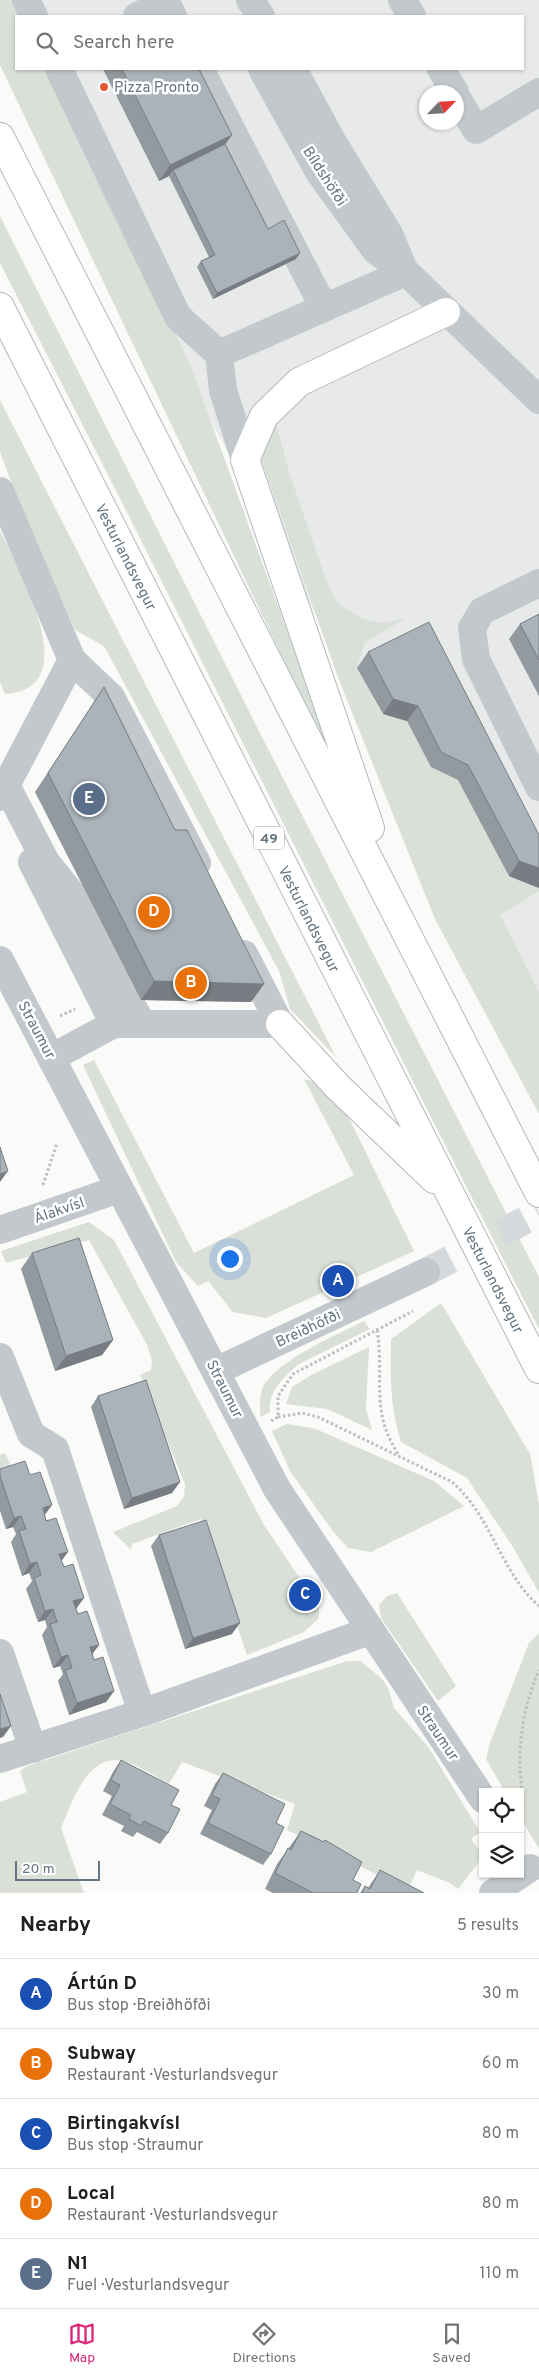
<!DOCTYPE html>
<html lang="en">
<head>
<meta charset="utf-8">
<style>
	:root { --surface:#fff; --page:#f6f6f6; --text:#202124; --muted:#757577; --line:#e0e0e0; --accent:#db2777 }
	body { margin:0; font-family:Overpass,sans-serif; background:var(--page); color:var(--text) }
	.controls { position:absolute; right:15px; bottom:15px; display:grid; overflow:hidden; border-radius:0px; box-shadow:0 1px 4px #0004 }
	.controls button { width:45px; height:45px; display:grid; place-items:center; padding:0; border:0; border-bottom:1px solid var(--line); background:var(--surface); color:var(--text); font:25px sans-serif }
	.compass { position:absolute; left:419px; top:85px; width:45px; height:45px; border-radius:50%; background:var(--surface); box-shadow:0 1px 4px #0004; rotate:65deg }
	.scale { position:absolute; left:15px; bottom:12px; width:85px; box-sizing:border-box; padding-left:5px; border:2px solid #657683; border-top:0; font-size:14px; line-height:18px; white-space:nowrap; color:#657683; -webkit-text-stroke:4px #fff; paint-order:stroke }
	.you { position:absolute; left:229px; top:1258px; width:18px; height:18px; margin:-12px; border:4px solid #fff; border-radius:50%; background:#1a73e8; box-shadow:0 0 0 8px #1a73e833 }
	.badge { display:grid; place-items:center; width:32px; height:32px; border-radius:50%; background:var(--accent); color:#fff; font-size:16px; font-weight:700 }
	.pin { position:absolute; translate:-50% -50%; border:2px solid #fff; box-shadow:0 1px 5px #0006 }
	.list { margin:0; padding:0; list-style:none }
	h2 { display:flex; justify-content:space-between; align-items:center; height:65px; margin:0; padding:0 20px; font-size:21px }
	h2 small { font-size:16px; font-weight:400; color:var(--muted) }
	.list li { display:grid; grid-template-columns:32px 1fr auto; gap:15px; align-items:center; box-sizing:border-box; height:70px; padding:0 20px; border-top:1px solid var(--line) }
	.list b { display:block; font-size:19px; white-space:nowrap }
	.list p { margin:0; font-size:16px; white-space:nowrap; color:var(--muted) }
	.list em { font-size:16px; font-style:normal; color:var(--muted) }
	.icon { flex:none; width:28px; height:28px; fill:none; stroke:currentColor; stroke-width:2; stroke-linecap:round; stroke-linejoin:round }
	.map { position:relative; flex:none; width:539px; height:1893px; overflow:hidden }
	.search { position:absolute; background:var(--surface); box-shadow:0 1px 4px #0004; left:15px; right:15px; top:15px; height:55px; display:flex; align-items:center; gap:12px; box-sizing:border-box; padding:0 18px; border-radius:0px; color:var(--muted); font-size:19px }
	.sheet { height:415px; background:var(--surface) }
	nav { display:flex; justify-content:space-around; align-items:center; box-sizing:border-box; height:70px; border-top:1px solid var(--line); background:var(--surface); font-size:14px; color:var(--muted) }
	nav a { display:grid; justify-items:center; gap:2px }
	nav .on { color:var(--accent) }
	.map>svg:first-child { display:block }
	.built { fill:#e8e9e9; fill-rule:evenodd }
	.green { fill:#dadfd7 }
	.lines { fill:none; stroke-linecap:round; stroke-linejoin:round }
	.minor-tunnel { stroke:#d5d9db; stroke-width:28; stroke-dasharray:28 14; stroke-linecap:butt }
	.highway-casing { stroke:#b4b9bd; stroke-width:30 }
	.path { stroke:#bbbfc2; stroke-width:3; stroke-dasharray:2.5 2.5; stroke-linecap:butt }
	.minor { stroke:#c3c8cc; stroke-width:28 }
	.highway { stroke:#fff; stroke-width:28 }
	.wall { fill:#929a9f }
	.shaded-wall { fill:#777d82 }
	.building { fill:#aab3b9; stroke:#777d82 }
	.poi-dot { fill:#e4572e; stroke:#fff; stroke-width:2 }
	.labels { text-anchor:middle; stroke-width:5; stroke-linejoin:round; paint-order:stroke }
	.shield { fill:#fff; stroke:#939fa8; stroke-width:1 }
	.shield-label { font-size:14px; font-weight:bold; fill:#657683 }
	.poi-label { font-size:15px; fill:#657683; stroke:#fff; text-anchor:start }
	.street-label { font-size:15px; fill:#657683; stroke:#fff }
</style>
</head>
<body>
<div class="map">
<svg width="539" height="1893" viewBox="0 0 539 1893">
	<rect width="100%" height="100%" fill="#fafaf8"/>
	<path class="built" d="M7,0H539V1026L193,388L40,69H523V16H16ZM426,92H456V122H426Z"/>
	<path class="green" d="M0,0H21L29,16H16V69H54L191,367L344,787L0,65Z
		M0,216L262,737L539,1277V1329C357,975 182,617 0,263Z
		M0,400L336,1057L290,1009L279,971L104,646L75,630L26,522L0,452Z
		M276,423L289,472L327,583L338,604L363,619L381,623L406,618L365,642L357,668L382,714L407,721L431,767L458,780L539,888V891L500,915L539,992V1114L435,919L339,680L258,450Z
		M0,530C17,568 88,689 5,694L0,682Z
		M94,1060L194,1253L354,1175L304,1079L326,1084L350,1120L414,1251L266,1318L233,1312L208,1281L198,1286L176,1262L83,1065Z
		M89,1222L114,1240L264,1525L319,1607V1618L304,1632L247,1655L201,1519L132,1544L131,1550L113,1532L177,1506L184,1497L185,1484L140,1375L151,1370L152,1361L147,1345L89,1240L6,1263L1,1251Z
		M441,1303L530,1454L539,1504V1593L513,1547L467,1478L401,1442C390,1406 390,1377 391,1339Z
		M364,1321L370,1329L299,1364C284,1377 268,1391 270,1412L260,1417C261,1409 259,1401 261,1393C267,1364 339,1334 364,1321Z
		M369,1347L366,1409L372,1430L327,1409L286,1404L292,1387L313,1374Z
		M287,1424L316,1429L434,1481L464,1506L371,1552L348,1548L332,1530L290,1471L272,1431Z
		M5,1453L12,1468L0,1471V1455Z
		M397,1593L456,1686L438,1701L381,1618L379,1605L387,1596Z
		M539,1633V1849L520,1817V1792H505L486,1759L490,1743L529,1643Z
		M347,1661H361L383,1680L389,1690L394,1708L429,1748L480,1832L471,1839L481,1852L478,1863L458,1889L450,1883L417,1870L408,1890L287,1830L295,1804L182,1762L169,1784C156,1777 139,1765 124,1761C87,1752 72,1803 61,1828L84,1893H0V1802L27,1792L20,1771L27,1766Z"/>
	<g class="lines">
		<path class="minor-tunnel" d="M426,1272L539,1213"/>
		<defs>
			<path id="highway" d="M0,137L539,1193
				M0,307L539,1369
				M370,828L245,460L264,416L299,382L446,312
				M280,1024L338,1087L434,1179"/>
		</defs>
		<use href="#highway" class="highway-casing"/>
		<path class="path" d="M60,1016L75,1009
			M43,1185L57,1143
			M377,1330C385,1378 369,1411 399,1455
			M278,1417L302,1413L318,1417L452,1482C491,1515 501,1573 539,1606
			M271,1421L278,1417V1396L293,1374L413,1311
			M520,1818C526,1809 520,1780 520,1768C519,1734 526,1700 539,1670"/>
		<path class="minor" d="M26,0L34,16
			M250,0L261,16
			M402,0L412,16
			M137,16L166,3L173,16
			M59,69L178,317L219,354L223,390L245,460
			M200,69L324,308
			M262,69L319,172L376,251L404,270L539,400
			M293,69L331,139L389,234L404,270
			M441,69L455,92
			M456,96L476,130L539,92
			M219,354L406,272
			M0,491L72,660L111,697L197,863
			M539,583L482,611L472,628L476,659L539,787
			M6,785L46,862L80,904L103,952L142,1024
			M0,797L72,660
			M32,862L114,1024
			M0,960L277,1489L483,1799
			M51,1058L114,1024H280L244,954
			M0,1230L119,1189
			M0,1357L31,1434L55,1449L142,1713
			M216,1371L426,1272
			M0,1653L33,1749
			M0,1759L142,1713L369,1631
			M493,1893L530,1868"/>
		<use href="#highway" class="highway"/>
	</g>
	<path class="wall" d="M103,69H199L232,135L225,144L268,229L296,259L213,299L197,267L201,261L209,257L169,176L159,181Z
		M539,614V696L509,639L520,624Z
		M368,652L539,835V888L509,876L458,780L431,767L407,721L383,714L357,668Z
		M104,687L175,830L264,984L251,1002L141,1000L35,792Z
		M32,1253L113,1340L102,1355L55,1371L21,1269Z
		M98,1396L172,1493L124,1509L91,1407Z
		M30,1475L61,1560L76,1609L94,1660L114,1691L106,1702L69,1715L58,1681L63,1674L60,1666L53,1668L42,1635L47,1627L45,1620L38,1622L26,1589L32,1581L29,1573L22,1576L11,1542L16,1534L13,1527L6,1529L0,1511V1476Z
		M159,1535L232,1634L185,1649L151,1546Z
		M121,1760L171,1805L168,1833L160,1844L137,1832L133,1837L121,1831L124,1826L102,1815L112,1796L103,1791L113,1772Z
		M223,1773L276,1823L271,1854L263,1865L200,1834L212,1810L204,1806L215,1784Z
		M301,1831L324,1842L325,1840L353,1880L357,1893H273L265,1889L277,1864Z
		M380,1870L424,1893H360L365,1886L368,1888Z"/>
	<path class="shaded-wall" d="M232,135L221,150L173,170L169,176L159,181L170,165Z
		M300,253L296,259L213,299L217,293Z
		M393,699L418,706L407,721L383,714Z
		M519,861L539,868V888L509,876Z
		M154,981L264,984L251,1002L141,1000Z
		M8,1171L0,1182V1174Z
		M113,1340L102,1355L55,1371L66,1356Z
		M180,1482L172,1493L124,1509L132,1498Z
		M52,1505L44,1516L43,1508Z
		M21,1516L13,1527L6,1529L14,1518Z
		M68,1552L60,1563L59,1554Z
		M37,1562L29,1573L22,1576L30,1564Z
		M84,1598L76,1609L73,1601Z
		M53,1609L45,1620L38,1622L45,1611Z
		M240,1623L232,1634L185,1649L193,1638Z
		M99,1645L91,1656L90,1647Z
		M68,1655L60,1666L53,1668L61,1657Z
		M114,1691L106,1702L69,1715L77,1703Z
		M11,1726L3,1737L0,1738V1729Z"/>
	<path class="building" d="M122,69H199L232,135L170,165Z
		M225,144L268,229L284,220L300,253L217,293L201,261L215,255L173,170Z
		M539,614V660L520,624Z
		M429,622L539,835V868L519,861L468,765L441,752L418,706L393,699L368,652Z
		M104,687L175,830H187L264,984L154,981L48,773Z
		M0,1147L8,1171L0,1174Z
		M79,1238L113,1340L66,1356L32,1253Z
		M146,1380L180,1482L132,1498L98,1396Z
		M25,1461L30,1475L40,1472L52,1505L43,1508L46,1521L56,1518L68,1552L59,1554L64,1567L73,1564L84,1598L73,1601L78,1614L87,1611L99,1645L90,1647L94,1660L103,1657L114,1691L77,1703L65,1670L72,1668L68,1655L61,1657L50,1624L57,1622L53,1609L45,1611L34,1578L41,1575L37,1562L30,1564L19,1531L26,1529L21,1516L14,1518L0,1476V1469Z
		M206,1520L240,1623L193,1638L159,1535Z
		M0,1694L11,1726L0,1729Z
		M121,1760L179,1790L171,1805L180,1809L168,1833L144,1821L141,1826L129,1819L131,1815L110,1804L120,1785L111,1780Z
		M223,1773L285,1804L276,1823L284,1827L271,1854L208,1823L220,1799L212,1795Z
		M301,1831L324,1842L325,1840L362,1862L353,1880L361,1884L357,1893H313L275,1873L288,1848L291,1850Z
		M380,1870L424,1893H362L365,1886L370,1889Z"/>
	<circle class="poi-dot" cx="104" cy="87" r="5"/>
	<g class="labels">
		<rect class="shield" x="254" y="826.5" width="30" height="23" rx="4"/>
		<g class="shield-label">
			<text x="269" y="843">49</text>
		</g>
		<g class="poi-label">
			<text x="114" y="92">Pizza Pronto</text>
		</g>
		<g class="street-label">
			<text transform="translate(325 176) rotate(57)" y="5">Bíldshöfði</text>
			<text transform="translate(126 557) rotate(63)" y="5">Vesturlandsvegur</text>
			<text transform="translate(309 919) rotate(63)" y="5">Vesturlandsvegur</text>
			<text transform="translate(37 1030) rotate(62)" y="5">Straumur</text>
			<text transform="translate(59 1210) rotate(-19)" y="5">Álakvísl</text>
			<text transform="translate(493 1280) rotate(63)" y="5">Vesturlandsvegur</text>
			<text transform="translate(308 1328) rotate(-25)" y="5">Breiðhöfði</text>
			<text transform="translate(225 1389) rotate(63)" y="5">Straumur</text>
			<text transform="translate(438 1733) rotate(56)" y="5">Straumur</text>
		</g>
	</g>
</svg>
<div class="controls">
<button><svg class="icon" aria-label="locate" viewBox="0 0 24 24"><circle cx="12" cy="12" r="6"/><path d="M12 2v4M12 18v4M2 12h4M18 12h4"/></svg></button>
<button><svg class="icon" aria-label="layers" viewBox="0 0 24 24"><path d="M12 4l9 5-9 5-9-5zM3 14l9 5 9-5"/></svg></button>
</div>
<svg class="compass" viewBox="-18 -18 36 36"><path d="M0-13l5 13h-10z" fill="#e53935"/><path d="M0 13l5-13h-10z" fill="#757577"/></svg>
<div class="scale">20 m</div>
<div class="you"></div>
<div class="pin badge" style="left:338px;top:1281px;background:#1a4fb4">A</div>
<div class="pin badge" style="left:191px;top:983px;background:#e8710a">B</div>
<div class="pin badge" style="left:305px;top:1595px;background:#1a4fb4">C</div>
<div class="pin badge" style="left:154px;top:912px;background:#e8710a">D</div>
<div class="pin badge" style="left:89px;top:799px;background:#5c6f8a">E</div>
<div class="search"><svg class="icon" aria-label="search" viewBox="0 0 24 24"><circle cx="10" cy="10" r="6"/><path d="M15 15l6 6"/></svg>Search here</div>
</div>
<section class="sheet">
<h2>Nearby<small>5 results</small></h2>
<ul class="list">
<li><span class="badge" style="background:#1a4fb4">A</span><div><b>Ártún D</b><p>Bus stop · Breiðhöfði</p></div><em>30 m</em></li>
<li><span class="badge" style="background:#e8710a">B</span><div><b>Subway</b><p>Restaurant · Vesturlandsvegur</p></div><em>60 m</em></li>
<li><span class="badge" style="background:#1a4fb4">C</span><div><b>Birtingakvísl</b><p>Bus stop · Straumur</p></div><em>80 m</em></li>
<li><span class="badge" style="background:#e8710a">D</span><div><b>Local</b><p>Restaurant · Vesturlandsvegur</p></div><em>80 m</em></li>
<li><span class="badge" style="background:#5c6f8a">E</span><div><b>N1</b><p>Fuel · Vesturlandsvegur</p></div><em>110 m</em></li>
</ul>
</section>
<nav>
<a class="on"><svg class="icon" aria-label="map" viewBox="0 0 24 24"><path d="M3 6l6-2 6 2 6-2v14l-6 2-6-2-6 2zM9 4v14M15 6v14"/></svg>Map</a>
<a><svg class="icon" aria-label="directions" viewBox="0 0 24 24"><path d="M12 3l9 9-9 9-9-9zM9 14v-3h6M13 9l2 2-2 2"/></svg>Directions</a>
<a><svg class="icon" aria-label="saved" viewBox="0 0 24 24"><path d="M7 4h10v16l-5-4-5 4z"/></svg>Saved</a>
</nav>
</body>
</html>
